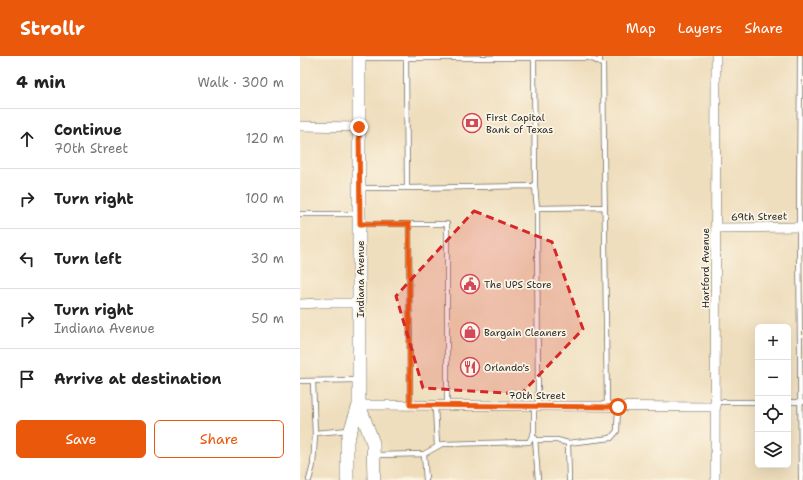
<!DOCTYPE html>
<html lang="en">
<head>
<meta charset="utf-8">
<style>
	:root { --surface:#fff; --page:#f6f6f6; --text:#222; --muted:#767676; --line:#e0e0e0; --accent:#ea580c }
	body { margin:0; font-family:"Shantell Sans",sans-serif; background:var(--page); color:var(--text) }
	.controls { position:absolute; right:12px; bottom:12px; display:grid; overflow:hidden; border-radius:6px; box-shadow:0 4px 16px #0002 }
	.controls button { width:36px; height:36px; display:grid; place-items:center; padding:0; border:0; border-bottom:1px solid var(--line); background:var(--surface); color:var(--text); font:20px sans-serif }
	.stop { position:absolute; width:12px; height:12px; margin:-9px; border:3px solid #ea580c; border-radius:50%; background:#fff }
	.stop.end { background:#ea580c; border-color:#fff; box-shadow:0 1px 4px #0008 }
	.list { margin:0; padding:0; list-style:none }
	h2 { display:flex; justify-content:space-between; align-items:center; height:52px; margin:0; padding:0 16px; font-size:17px }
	h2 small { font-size:13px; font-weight:400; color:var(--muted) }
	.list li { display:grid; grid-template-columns:26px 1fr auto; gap:12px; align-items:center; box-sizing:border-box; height:60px; padding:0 16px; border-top:1px solid var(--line) }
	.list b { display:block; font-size:15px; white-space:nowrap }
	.list p { margin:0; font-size:13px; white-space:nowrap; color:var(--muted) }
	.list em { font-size:13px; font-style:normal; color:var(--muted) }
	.actions { display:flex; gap:8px; padding:12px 16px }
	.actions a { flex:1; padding:9px 0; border:1px solid var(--accent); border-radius:6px; text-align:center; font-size:14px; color:var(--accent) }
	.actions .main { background:var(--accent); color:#fff }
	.icon { flex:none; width:22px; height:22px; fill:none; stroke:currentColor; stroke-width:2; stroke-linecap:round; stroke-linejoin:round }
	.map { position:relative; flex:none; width:503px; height:424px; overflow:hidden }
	header { display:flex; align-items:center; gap:24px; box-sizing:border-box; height:56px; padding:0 20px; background:var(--accent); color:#fff }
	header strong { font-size:19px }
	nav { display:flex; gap:22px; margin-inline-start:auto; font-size:14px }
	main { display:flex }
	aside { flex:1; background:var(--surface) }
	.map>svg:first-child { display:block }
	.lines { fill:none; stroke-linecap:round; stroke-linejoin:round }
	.lane-casing { stroke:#706a5e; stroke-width:6 }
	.street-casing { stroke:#706a5e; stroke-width:10 }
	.secondary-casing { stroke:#706a5e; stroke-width:14 }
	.lane { stroke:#fff; stroke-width:4.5 }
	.street { stroke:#fff; stroke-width:9 }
	.secondary { stroke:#fff; stroke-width:13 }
	.route { stroke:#ea580c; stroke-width:5 }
	.marked { fill:#d62828; fill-opacity:0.2; stroke:#d62828; stroke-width:3; stroke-dasharray:8 5; stroke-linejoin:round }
	.labels { text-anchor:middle; stroke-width:3.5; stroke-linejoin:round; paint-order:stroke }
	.poi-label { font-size:10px; fill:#2b2b2b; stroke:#fcf5e5; text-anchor:start }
	.street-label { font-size:10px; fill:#2b2b2b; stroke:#fcf5e5 }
</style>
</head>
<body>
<header>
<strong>Strollr</strong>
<nav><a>Map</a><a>Layers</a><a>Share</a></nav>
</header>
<main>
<aside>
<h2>4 min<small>Walk · 300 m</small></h2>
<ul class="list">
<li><svg class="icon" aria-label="ahead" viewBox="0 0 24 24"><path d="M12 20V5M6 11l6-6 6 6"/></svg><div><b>Continue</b><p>70th Street</p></div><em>120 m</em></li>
<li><svg class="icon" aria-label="right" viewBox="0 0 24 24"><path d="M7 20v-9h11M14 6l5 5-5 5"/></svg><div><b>Turn right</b></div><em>100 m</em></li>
<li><svg class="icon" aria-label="left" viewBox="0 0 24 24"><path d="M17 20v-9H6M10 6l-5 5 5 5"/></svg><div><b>Turn left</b></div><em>30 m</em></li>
<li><svg class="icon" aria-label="right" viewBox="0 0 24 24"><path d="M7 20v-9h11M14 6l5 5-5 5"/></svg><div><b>Turn right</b><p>Indiana Avenue</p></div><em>50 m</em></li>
<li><svg class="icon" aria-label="arrive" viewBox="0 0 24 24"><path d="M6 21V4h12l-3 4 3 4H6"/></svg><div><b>Arrive at destination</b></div></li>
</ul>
<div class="actions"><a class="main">Save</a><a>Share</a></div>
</aside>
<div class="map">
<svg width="503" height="424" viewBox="0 0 503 424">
	<rect width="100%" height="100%" fill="#fcf5e5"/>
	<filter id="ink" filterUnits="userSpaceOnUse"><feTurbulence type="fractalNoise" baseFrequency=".025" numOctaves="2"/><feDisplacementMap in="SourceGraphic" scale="8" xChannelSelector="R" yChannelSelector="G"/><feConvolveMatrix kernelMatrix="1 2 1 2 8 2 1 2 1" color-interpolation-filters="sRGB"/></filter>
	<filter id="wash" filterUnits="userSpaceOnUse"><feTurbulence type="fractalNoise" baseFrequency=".012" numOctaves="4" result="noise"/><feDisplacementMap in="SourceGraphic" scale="16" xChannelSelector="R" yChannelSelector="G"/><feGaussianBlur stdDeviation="0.9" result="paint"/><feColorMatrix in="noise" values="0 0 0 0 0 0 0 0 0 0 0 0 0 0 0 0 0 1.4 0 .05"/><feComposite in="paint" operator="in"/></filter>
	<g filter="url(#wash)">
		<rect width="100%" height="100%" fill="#efdebd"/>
	</g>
	<g filter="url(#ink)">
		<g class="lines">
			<defs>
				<path id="lane" d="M500,0L499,171L501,424
					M60,2H289L297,5L303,9L307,351
					M300,6V0
					M235,130L237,152
					M60,132H107L106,2
					M107,132L235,130L234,2
					M0,158H58
					M60,168H147V350
					M109,168L110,349
					M0,325L58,324
					M416,346H458
					M488,346H503
					M135,350L137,390
					M238,350L237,152L305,151
					M15,377L49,374
					M235,382L238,424
					M235,384H257L268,387L269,424
					M268,387L311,382L317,375L318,351
					M124,398L126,424
					M75,399L124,398L142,388L229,386L234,376V350
					M9,424L13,409L15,380L13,325"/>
				<path id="street" d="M0,70L59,71
					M416,172L503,171
					M0,248L18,247H60
					M59,349L416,351
					M415,424L416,0"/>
				<path id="secondary" d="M59,349L73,387L74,424
					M47,424V385L59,349V0"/>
			</defs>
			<use href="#lane" class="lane-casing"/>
			<use href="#street" class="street-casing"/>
			<use href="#secondary" class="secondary-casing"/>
			<use href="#lane" class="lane"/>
			<use href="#street" class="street"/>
			<use href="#secondary" class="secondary"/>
		</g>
	</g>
	<g class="lines" filter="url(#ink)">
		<path class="route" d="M59,71L60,168H109L110,349L318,351"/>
	</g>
	<path class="marked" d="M174,155L252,186L283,273L221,338L123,332L96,240Z"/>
	<defs>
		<symbol id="bank-ring" viewBox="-11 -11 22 22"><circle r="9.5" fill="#fcf5e5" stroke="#d1495b" stroke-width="1.5"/><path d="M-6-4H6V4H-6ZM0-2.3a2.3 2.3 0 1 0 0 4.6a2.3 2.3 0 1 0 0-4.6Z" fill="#d1495b"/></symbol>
		<symbol id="civic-ring" viewBox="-11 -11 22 22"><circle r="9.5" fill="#fcf5e5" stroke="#d1495b" stroke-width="1.5"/><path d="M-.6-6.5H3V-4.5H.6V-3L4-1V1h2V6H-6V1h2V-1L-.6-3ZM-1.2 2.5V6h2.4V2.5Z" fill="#d1495b"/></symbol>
		<symbol id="shop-ring" viewBox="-11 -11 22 22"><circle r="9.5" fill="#fcf5e5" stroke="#d1495b" stroke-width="1.5"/><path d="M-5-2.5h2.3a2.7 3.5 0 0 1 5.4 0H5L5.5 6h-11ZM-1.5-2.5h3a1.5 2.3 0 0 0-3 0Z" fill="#d1495b"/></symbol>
		<symbol id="restaurant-ring" viewBox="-11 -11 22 22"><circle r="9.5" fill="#fcf5e5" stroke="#d1495b" stroke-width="1.5"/><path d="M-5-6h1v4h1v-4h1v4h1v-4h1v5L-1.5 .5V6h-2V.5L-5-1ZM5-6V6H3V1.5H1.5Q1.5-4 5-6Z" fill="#d1495b"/></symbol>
	</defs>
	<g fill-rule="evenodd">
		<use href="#bank-ring" x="161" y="56" width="22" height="22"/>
		<use href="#civic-ring" x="159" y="217" width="22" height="22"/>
		<use href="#shop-ring" x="159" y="265" width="22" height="22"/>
		<use href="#restaurant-ring" x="159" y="300" width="22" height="22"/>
	</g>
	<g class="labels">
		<g class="poi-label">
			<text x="186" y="65">First Capital<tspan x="186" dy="12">Bank of Texas</tspan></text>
			<text x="184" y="232">The UPS Store</text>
			<text x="184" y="280">Bargain Cleaners</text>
			<text x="184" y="315">Orlando's</text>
		</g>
		<g class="street-label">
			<text transform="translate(459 160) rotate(-1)" y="4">69th Street</text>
			<text transform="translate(405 212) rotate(-90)" y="4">Hartford Avenue</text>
			<text transform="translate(60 223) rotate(-90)" y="4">Indiana Avenue</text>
			<text x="237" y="343">70th Street</text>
		</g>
	</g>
</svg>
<div class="controls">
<button>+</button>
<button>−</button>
<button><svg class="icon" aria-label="locate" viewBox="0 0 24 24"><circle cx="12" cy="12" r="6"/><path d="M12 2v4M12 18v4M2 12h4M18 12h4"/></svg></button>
<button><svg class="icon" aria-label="layers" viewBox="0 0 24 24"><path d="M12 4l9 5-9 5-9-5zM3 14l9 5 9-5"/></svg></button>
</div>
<div class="stop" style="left:318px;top:351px"></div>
<div class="stop end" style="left:59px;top:71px"></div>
</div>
</main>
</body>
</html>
